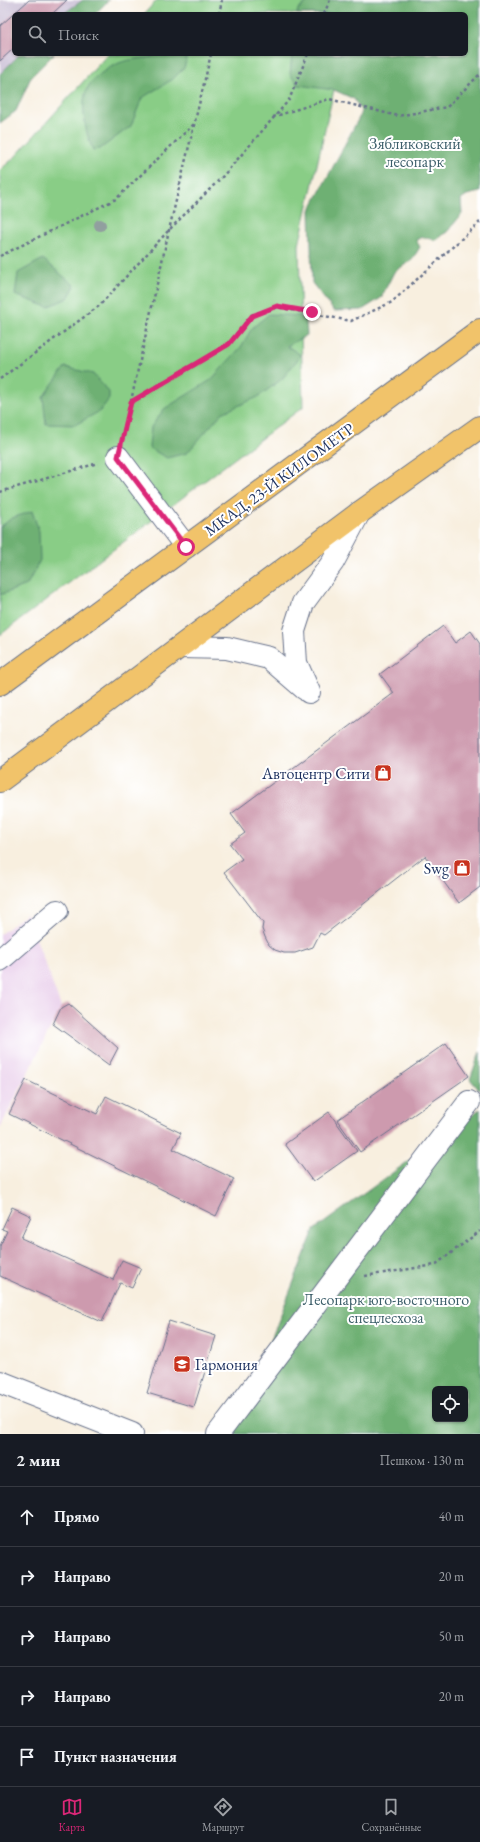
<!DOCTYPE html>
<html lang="ru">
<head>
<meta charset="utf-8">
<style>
	:root { --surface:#171b24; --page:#20242c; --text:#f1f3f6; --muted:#9ea1a6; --line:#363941; --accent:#db2777 }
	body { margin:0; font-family:"EB Garamond",serif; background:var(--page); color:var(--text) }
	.controls { position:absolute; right:12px; bottom:12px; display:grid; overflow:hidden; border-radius:6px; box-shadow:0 1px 3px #0004 }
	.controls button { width:36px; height:36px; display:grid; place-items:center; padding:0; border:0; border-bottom:1px solid var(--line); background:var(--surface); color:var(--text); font:20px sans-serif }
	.stop { position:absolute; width:12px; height:12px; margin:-9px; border:3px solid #db2777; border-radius:50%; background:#fff }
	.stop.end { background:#db2777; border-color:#fff; box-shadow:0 1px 4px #0008 }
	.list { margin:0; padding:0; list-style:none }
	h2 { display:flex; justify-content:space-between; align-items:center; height:52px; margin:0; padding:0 16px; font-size:17px }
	h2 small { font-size:13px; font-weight:400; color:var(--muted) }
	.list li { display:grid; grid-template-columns:26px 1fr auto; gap:12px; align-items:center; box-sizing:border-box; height:60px; padding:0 16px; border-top:1px solid var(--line) }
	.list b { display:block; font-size:15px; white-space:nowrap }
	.list em { font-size:13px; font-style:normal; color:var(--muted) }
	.icon { flex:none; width:22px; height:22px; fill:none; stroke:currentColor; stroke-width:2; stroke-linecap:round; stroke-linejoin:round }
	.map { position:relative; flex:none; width:480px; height:1434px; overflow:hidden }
	.search { position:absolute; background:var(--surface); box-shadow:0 1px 3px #0004; left:12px; right:12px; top:12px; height:44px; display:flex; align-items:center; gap:10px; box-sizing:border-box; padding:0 14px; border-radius:6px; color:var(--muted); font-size:15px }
	.sheet { height:352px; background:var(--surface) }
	nav { display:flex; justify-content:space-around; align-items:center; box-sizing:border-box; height:56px; border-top:1px solid var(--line); background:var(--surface); font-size:11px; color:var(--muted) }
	nav a { display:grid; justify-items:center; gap:2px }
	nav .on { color:var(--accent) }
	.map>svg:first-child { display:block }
	.built { fill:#ead1ec }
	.industrial { fill:#cabfd6 }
	.green { fill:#89cd86; stroke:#527e72 }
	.forest { fill:#6eb073; stroke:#447068; fill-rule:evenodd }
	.building { fill:#cd9aae }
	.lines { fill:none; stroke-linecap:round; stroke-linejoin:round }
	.minor-casing { stroke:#68728b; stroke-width:24 }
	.highway-casing { stroke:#68728b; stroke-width:24 }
	.path { stroke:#68728b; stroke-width:2.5; stroke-dasharray:3 3; stroke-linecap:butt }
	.minor { stroke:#fff; stroke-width:22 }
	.highway { stroke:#f1c36a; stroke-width:22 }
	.tree { fill:#919f9f }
	.route { stroke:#db2777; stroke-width:5 }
	.labels { text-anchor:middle; stroke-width:4; stroke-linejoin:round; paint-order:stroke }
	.park-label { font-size:16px; fill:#3c5e6a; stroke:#fff }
	.street-label { font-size:16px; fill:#1b2f5e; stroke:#fff }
	.poi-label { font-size:16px; fill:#1b2f5e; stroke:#fff; text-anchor:end }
</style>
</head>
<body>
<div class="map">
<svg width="480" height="1434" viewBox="0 0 480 1434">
	<rect width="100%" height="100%" fill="#fff"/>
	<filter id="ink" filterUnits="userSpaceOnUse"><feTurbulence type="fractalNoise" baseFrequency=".025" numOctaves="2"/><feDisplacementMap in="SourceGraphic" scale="8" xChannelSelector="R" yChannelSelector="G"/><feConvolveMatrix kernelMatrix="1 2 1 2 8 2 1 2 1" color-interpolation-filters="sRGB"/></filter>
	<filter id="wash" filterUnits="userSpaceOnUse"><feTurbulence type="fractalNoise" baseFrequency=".012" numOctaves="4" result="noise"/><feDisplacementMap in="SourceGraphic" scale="16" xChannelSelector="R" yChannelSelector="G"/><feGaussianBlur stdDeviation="0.9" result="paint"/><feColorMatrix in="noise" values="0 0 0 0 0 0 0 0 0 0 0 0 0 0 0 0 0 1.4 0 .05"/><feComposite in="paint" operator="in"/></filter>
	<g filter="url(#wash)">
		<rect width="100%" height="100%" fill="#f8efdf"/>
		<path class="built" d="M27,914L61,1007L0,1128V934Z"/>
		<path class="industrial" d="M0,0H97L85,14H14V54H49L0,108Z"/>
		<path class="green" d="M157,0H354L351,14H144Z
			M108,54H342L299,245L303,407L0,635V170L15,157Z"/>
		<path class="forest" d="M83,0H109L95,14H63Z
			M310,0H480V192L467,195L461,199L462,214L447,232L435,240L422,237L416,240L420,247L412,260L394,272L381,298L362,310L334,311L312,283L310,210L362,112L354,99L334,90L298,85L290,74L292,54H466V14H297L298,9Z
			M20,54H54L31,77L16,111L0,123V74Z
			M155,54H188L184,68L173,79L142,98L131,126L100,149L93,150C86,135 81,111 85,95C87,82 104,70 115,65C125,59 141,59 152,57Z
			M43,259L75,286L68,298L48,307L15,295L18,273Z
			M269,314L299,316L306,320L307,335L287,346L301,355L282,379L258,397L222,413L187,453L167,458L149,448L151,427L164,409L211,380L241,347L252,328Z
			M65,367L93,374L109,392V399L100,411L75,425L46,424L43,397Z
			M32,511L39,531L40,560L27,585L0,595V527L12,518Z
			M480,1052V1091L470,1079Z
			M480,1109V1434H234L314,1230ZM435,1389H465V1419H435Z"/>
		<g id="blocks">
			<path class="building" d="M29,0H67L52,14H14V48L0,61V26Z
				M443,626L455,643L471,631L480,644V887L459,903L425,856L324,935L320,933L313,947L295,953H284L275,950L269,945L265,937L262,929L263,923L224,872L242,859L230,844L245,833L231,814L394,693L380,674Z
				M68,1003L118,1048L109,1065L53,1024L61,1007Z
				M446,1043L469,1076L360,1152L337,1120Z
				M26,1080L97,1114L106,1096L181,1133L173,1149L234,1179L216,1216L9,1114Z
				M329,1112L357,1151L313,1182L285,1144Z
				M12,1207L31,1216L21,1238L113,1280L122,1260L141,1268L132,1288L120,1283L102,1322L0,1276V1246L7,1231L2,1229Z
				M169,1321L216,1336L194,1407L147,1393Z"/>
		</g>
	</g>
	<g filter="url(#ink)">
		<use href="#blocks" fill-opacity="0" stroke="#68728b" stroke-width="1"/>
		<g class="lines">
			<defs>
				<path id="minor" d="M118,457L186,547
					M181,647L227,648L269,658L305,689
					M309,692L296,663L294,631L303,603L333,562L359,513
					M0,960L57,911
					M0,1382L132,1434
					M218,1434L469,1102"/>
				<path id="highway" d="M0,684L480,330
					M0,781L359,513L480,427"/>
			</defs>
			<use href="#minor" class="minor-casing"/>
			<use href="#highway" class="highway-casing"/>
			<path class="path" d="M219,14L222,0
				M324,14L330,0
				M273,117L329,99L398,116L447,107L480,74
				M0,256L116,199L194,124
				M0,379L99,306L169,230L223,176L289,100L308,54
				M131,402L229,344L252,315L277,307L351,321L392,302L480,222
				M123,437L169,230L211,54
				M0,492L98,463
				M365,1276L435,1265L480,1231"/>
			<use href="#minor" class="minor"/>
			<use href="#highway" class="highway"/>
		</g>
		<circle class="tree" cx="100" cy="225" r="6"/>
	</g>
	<g class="lines" filter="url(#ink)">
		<path class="route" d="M186,547L118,457L131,402L229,344L252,316L277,306L312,312"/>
	</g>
	<defs>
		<symbol id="shop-square" viewBox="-11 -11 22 22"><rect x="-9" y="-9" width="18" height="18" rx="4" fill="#c8321e" stroke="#fff"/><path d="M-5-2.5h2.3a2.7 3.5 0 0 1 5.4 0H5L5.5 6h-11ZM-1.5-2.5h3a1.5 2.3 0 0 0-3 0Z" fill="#fff"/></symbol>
		<symbol id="school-square" viewBox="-11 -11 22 22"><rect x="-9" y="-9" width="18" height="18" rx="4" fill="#c8321e" stroke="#fff"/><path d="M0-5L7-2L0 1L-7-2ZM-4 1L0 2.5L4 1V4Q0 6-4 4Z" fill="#fff"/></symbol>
	</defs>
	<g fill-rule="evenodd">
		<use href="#shop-square" x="373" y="763" width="20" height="20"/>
		<use href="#shop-square" x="452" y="858" width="20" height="20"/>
		<use href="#school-square" x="172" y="1354" width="20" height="20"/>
	</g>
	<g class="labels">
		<g class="park-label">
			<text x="415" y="149">Зябликовский<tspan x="415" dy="18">лесопарк</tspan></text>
			<text x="386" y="1305">Лесопарк юго-восточного<tspan x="386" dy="18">спецлесхоза</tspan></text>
		</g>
		<g class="street-label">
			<text transform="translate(279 479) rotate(-36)" y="6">МКАД, 23-Й КИЛОМЕТР</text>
		</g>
		<g class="poi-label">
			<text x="370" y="779">Автоцентр Сити</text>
			<text x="449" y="874">Swg</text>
			<text x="195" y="1370" text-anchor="start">Гармония</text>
		</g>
	</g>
</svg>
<div class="controls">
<button><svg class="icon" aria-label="locate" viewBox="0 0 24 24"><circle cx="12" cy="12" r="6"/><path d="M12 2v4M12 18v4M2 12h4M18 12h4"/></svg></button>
</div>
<div class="stop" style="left:186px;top:547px"></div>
<div class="stop end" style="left:312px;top:312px"></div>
<div class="search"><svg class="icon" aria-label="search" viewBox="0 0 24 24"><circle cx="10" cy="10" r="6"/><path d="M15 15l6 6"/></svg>Поиск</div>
</div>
<section class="sheet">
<h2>2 мин<small>Пешком · 130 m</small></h2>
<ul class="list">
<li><svg class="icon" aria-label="ahead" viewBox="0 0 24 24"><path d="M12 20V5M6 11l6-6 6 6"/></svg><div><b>Прямо</b></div><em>40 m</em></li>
<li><svg class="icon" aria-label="right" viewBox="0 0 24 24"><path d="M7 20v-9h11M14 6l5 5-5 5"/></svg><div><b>Направо</b></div><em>20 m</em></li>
<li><svg class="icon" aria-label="right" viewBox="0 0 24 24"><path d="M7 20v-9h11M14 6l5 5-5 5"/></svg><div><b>Направо</b></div><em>50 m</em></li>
<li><svg class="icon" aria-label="right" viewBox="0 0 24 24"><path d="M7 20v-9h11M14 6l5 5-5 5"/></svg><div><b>Направо</b></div><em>20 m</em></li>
<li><svg class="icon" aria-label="arrive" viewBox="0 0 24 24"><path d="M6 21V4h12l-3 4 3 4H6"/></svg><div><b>Пункт назначения</b></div></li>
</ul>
</section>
<nav>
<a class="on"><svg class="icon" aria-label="map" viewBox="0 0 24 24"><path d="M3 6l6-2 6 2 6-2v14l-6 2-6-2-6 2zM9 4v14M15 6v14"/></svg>Карта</a>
<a><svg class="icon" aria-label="directions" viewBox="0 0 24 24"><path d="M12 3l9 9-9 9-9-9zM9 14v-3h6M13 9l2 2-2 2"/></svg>Маршрут</a>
<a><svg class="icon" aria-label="saved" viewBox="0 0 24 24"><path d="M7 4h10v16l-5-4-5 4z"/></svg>Сохранённые</a>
</nav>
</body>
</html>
